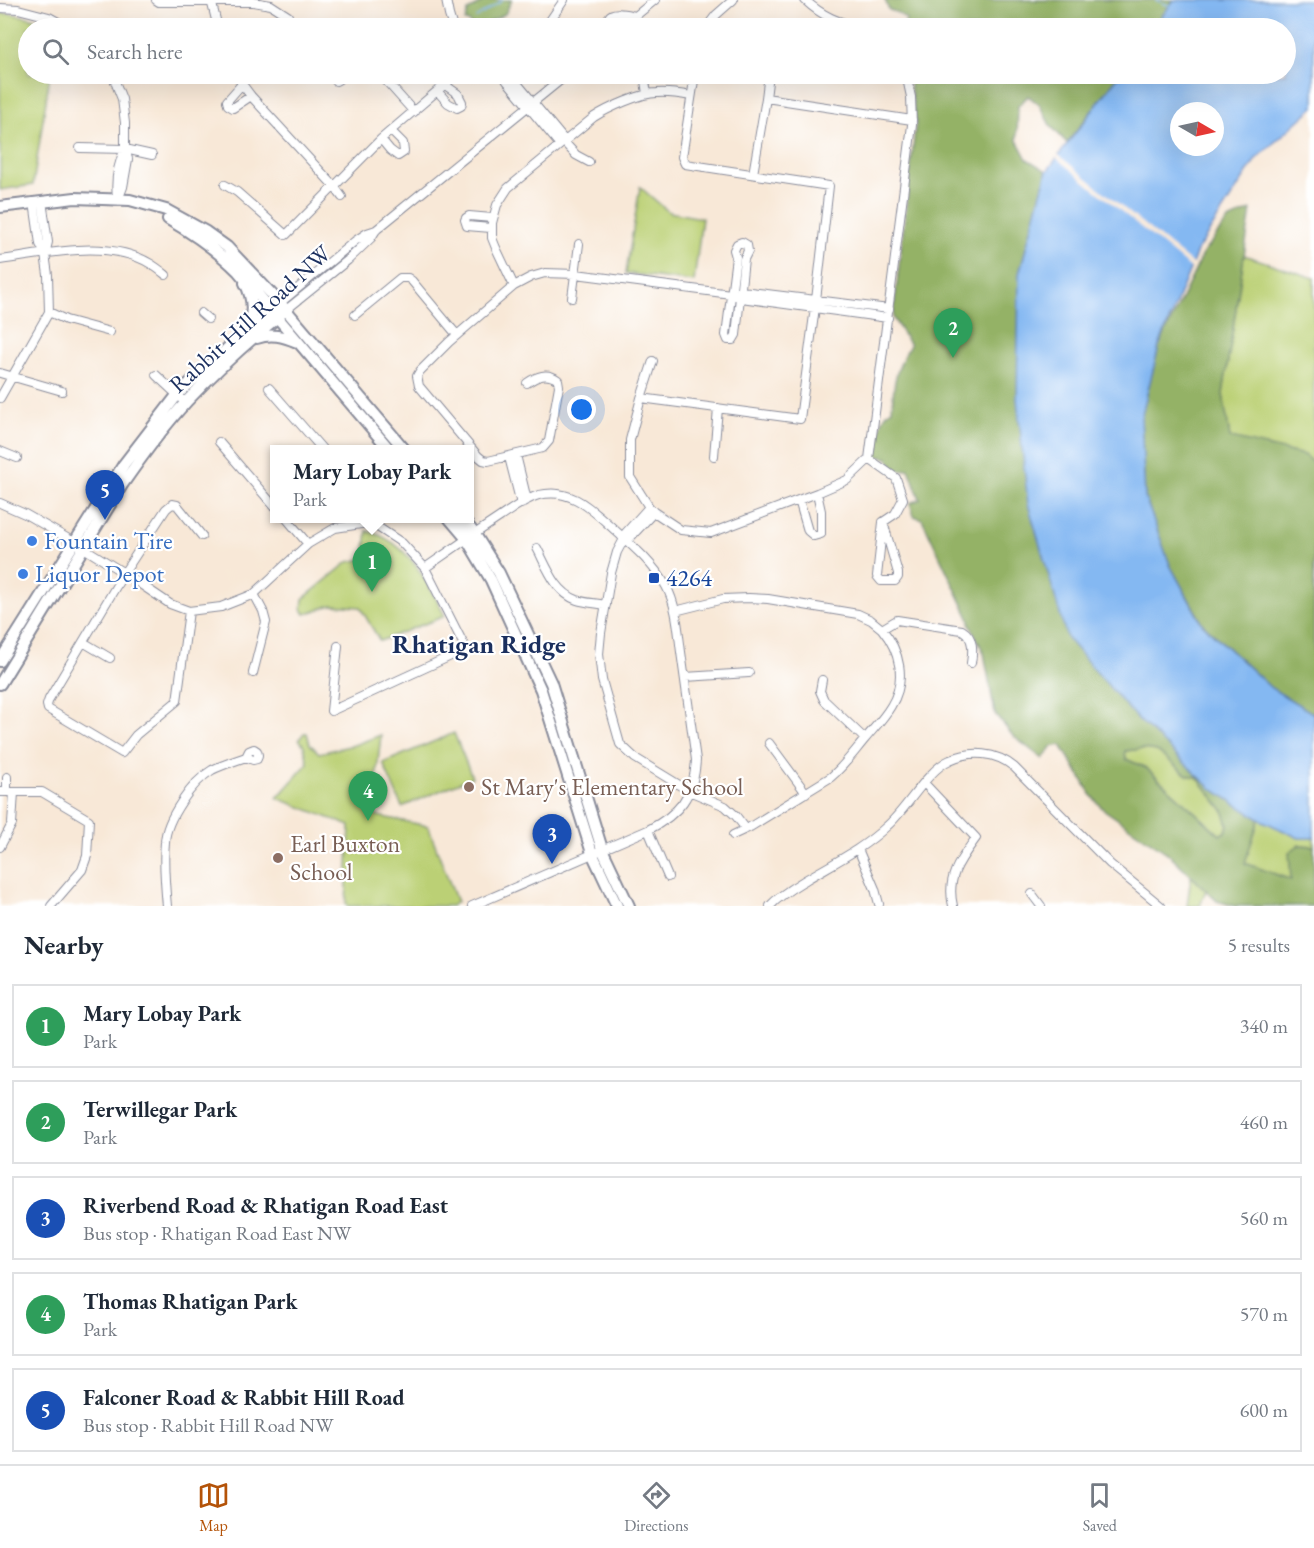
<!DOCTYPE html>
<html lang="en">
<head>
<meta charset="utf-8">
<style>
	:root { --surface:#fff; --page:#f2f2f3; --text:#1f2937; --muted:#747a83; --line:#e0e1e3; --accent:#b45309 }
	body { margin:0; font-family:"EB Garamond",serif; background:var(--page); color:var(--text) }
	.compass { position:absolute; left:1170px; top:102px; width:54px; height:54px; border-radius:50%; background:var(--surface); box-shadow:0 6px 24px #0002; rotate:99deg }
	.you { position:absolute; left:582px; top:410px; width:21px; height:21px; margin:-15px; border:4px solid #fff; border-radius:50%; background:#1a73e8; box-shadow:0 0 0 9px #1a73e833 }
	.badge { display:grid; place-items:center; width:39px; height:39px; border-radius:50%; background:var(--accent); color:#fff; font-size:20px; font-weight:700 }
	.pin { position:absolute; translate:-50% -50px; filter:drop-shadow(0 2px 3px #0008) }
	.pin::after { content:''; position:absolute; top:32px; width:21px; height:18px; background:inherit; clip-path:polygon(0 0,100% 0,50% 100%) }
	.popup { position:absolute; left:270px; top:445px; width:204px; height:78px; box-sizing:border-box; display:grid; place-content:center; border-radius:0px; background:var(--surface); filter:drop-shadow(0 2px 4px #0005); font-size:20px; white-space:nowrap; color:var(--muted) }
	.popup b { font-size:22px; color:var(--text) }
	.popup::after { content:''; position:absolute; left:50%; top:100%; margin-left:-12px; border:12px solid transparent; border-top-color:var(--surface) }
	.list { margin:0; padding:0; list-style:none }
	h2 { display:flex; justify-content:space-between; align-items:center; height:78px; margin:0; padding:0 24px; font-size:26px }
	h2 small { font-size:20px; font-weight:400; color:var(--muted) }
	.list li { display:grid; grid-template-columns:39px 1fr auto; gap:18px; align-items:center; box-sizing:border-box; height:84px; margin:0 12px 12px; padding:0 12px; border:2px solid var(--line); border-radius:0px }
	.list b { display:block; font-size:22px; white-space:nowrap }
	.list p { margin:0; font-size:20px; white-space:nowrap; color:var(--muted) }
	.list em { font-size:20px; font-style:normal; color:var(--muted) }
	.icon { flex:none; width:33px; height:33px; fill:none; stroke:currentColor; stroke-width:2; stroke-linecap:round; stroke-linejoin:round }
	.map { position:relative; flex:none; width:1314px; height:906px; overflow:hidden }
	.search { position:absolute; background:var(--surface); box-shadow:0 6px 24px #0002; left:18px; right:18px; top:18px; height:66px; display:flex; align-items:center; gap:15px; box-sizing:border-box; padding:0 21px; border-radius:33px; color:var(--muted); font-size:22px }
	.sheet { height:558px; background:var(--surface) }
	nav { display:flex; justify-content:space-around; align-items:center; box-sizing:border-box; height:84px; border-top:2px solid var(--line); background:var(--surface); font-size:16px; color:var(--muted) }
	nav a { display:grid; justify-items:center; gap:3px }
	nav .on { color:var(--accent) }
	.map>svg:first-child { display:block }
	.green { fill:#bbd074; stroke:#6b8069; stroke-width:1.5 }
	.forest { fill:#94b266; stroke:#587062; stroke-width:1.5; fill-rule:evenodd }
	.water { fill:#84b8f2; stroke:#5074a8; stroke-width:1.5; fill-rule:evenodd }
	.pier { fill:#f8e8d7 }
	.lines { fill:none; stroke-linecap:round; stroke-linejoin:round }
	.stream { stroke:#84b8f2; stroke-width:1.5 }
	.minor-casing { stroke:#8a8c9a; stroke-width:10 }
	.major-casing { stroke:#8a8c9a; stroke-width:14 }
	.minor { stroke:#fff; stroke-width:8 }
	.major { stroke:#fff; stroke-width:10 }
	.shop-dot { fill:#3f7fe0; stroke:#fff; stroke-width:2 }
	.transit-dot { fill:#1a4fb4; stroke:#fff; stroke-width:2 }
	.education-dot { fill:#8d6e63; stroke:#fff; stroke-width:2 }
	.labels { text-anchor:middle; stroke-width:4.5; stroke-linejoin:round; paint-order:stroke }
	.street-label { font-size:24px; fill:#1b2f5e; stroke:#fff }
	.shop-label { font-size:24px; fill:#366cbe; stroke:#fff; text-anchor:start }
	.transit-label { font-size:24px; fill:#164399; stroke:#fff; text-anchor:start }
	.education-label { font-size:24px; fill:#785e54; stroke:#fff; text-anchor:start }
	.neighbourhood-label { font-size:26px; font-weight:bold; fill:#1b2f5e; stroke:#fff }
</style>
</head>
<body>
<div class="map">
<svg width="1314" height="906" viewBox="0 0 1314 906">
	<rect width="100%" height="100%" fill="#fff"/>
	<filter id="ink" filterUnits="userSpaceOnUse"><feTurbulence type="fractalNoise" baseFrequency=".0167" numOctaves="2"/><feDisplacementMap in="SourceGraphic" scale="12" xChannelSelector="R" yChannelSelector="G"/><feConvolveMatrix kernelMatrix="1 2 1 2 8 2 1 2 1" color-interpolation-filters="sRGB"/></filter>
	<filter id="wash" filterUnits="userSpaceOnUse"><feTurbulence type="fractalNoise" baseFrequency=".008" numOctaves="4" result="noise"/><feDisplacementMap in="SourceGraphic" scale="24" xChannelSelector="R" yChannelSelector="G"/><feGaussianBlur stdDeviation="1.35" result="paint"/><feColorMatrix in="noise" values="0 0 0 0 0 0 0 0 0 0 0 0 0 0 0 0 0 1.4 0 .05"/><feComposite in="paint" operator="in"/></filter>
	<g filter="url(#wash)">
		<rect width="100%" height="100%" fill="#f8e8d7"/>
		<path class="green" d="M0,13C21,14 39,19 58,28H28V74H50L33,185L0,190Z
			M640,187L669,212L702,218L694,282L626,273Z
			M1244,255L1314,278V464L1303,455L1230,438L1223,394Z
			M367,531C409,542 426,580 445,616L380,641L360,607L332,605L305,614L302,609L303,599L348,562L364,559Z
			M304,733H307L310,744L319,753L354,745L381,735L372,815L428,826L457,902L451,906H348L346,904L350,826L277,798L308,763L304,746L299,739Z
			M454,733L472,777L402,807L383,763Z
			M1143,749L1157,751L1187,775L1197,777L1223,810L1228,824L1226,832L1220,835L1146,768L1126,759L1125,751Z
			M1259,819L1299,838H1314V846L1299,845L1291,869L1292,880L1244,863Z
			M1191,876L1206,890L1200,906H1187Z"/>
		<path class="forest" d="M485,0H512L505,14L479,28H469L471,24L469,22L465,21L468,11Z
			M885,0H1174L1153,28H904L906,19L898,13L889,10Z
			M908,74H1120L1067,143L1050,125L1039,104L1028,96L1018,106L1017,140L1027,159L1047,171L1019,274L1067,638L1134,715L1211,788L1259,819L1245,863L1291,880L1289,852L1299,845L1314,846V906H1235L1217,901L1170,855L1103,809L1092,796L1061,745L1051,747L1043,759L1013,736L995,714L984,653L970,625V620L922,519L914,516L910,503L920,499L909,469L896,471L888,458L874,456C881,440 877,418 892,409C894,380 895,371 910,345L893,318L916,121ZM1143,749L1157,751L1187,775L1197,777L1223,810L1228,824L1226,832L1220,835L1146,768L1126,759L1125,751Z
			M1251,210L1223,394L1230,438L1304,455L1314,464V714L1271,688L1203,624L1170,565L1145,497L1141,418L1159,346L1204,252L1228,220Z"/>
		<path class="water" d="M1174,0H1314V107L1256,159L1198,249L1159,346L1141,418L1145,497L1170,565L1202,624L1271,688L1314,714V838H1299L1259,819L1211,788L1134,715L1067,638L1028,504L1017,399L1019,274L1047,171L1120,74H1286V28H1153ZM1179,111H1215V147H1179Z"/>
		<path class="pier" d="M1056,153L1195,266L1193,270L1054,156Z"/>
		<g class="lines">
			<path class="stream" d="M1156,0L1170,6
				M476,18L503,0"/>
		</g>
	</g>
	<g filter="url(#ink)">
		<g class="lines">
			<defs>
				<path id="minor" d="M156,0L159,2H253L271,5L288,16
					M211,0L218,28
					M446,0L449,15L453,28
					M805,0C823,17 838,22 862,28
					M0,8L18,9L49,17L69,28
					M545,28L564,0
					M607,28C608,25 607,21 609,17C613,10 629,15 636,16
					M621,28L655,0
					M706,28L716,15L733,0
					M86,74L89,76L98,74
					M112,74L122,99L125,123V149L128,159L123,187L118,200
					M236,74L242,84L251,96L334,186L342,197
					M380,74L414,112
					M503,74L512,77L565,141
					M503,74L507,81L560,145
					M644,74L647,94
					M695,74L682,157L685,164L829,186L816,300L800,419L641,398L630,440V477L649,507L654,512L681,530L711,533L817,493L847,480L869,459L912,125L911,97L906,74
					M115,79L129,75L155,76
					M336,81L348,74
					M242,84L227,101L228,105L233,108L251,96
					M438,92L448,103L457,108L461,106L462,102L458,94L445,85
					M766,98L769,74
					M381,139L390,150L398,156L404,152L403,143L391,131
					M564,142L576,155L589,162
					M80,148L125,149L152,155
					M753,174L766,98L912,120
					M225,185L237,192L286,235L381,139L457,74
					M117,197C115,181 118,164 125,149
					M34,202L40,244L45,254
					M491,228L467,226L465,220L466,218L469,216L492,218
					M742,242L747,245L748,251L744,259L736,335L733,340H728L726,335L736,257L734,250L737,244Z
					M0,260C47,254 108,238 151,264C156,267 161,271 166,275
					M514,286L496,248L492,238V223L497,205L508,188L594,117C608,108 641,93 657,93C669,92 680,94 691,96
					M739,292L742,291L889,309
					M572,298L579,244
					M280,303L355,241L367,233L376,230
					M286,310L348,260L371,238L376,230L568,74
					M49,312L66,320L110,332
					M201,313L208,319
					M355,315L400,278H408L412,281L457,335
					M0,373L62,391
					M156,375L186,403
					M527,383C537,376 547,372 558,380L559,386L549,441L543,448L488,461L483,460L478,456L419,386L417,376L420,371L449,342L514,286L531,277L545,273L576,274L731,294L741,298L888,318
					M269,388L323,450
					M0,398L49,312L48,275L45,254L48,242L42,201
					M641,398L653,361
					M219,442L274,506
					M0,451L17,458
					M516,455L527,500
					M714,456L718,408
					M509,457L521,504
					M869,459L896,478L903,499L895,514L883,522L877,576L881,581H895L898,577V573L883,522
					M799,500L808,531L814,536L821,534V511L817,493
					M0,503L25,514L74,542L124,573L170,604L189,611L221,607L254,594L308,544L335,528L361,524H373L402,543L425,568L466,649L331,711L338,646
					M286,518L308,544
					M622,537L649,507
					M624,539L617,552L611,573L601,633L599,654L602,680L620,744L635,758L689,791L725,806L736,816L746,829
					M627,541L654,512
					M537,548C547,567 555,592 577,600C586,603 596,603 606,605
					M425,568C449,551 474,534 500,517C512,509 525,499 539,495C568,488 587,505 607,523C628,542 652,561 666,586C677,606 678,630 681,652C686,688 691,724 696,760C694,796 679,814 648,830L472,906
					M189,611L177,701L136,735L122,753L48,709L47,705L49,699L124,573L166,509L172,504L177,505L202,536
					M675,611L723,599L749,598L768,599L858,614L871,620L882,629L897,620L962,630C974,637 973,651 971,663
					M83,642L110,658
					M253,673L266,622L263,611L254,594
					M685,677L749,673
					M822,680L820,691L824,700L865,739
					M769,743L806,793
					M924,783L976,838C960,860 946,877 953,906
					M7,791V777
					M0,792H42L89,820L87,856L82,870L51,906
					M648,830L668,877
					M733,835L750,827L831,777C844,766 854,752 865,739C874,728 884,718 891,706C907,680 900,651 882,629
					M0,847L12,824L14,792
					M858,849L875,889L879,904
					M1032,894L1041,906
					M167,906C165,885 163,862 165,842C166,819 193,781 212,770C222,765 235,761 246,757L249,751L254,749L257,751L258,755L257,759L253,760L246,757
					M770,906C781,894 794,887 807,879C834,863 864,848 887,826C907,809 927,770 950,760C971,750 996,752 1014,767L1110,864L1161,906"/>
				<path id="major" d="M0,207L75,198L130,200L166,210L206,232L227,247L280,303L405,450
					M168,219C194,234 217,250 238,271L390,450
					M245,283C253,298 255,316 245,331
					M257,338C271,333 283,336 297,342
					M449,518L466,538L491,580L541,690L592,853L617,906
					M462,518L474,533L499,573L551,683L602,849L629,906
					M0,661L124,464L178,394L243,334L280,303
					M0,684L122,485C142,456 163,427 187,401C218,368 252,338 286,310"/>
			</defs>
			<use href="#minor" class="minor-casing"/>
			<use href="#major" class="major-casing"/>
			<use href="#minor" class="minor"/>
			<use href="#major" class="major"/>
		</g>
	</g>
	<g class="shop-dot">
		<circle cx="32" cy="541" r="6"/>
		<circle cx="23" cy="574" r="6"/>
	</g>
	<rect class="transit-dot" x="648" y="572" width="12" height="12" rx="3"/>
	<g class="education-dot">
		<circle cx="469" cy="787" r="6"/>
		<circle cx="278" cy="858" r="6"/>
	</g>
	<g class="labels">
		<g class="street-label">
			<text transform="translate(250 319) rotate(-42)" y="8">Rabbit Hill Road NW</text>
		</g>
		<g class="shop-label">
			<text x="44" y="549">Fountain Tire</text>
			<text x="35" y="582">Liquor Depot</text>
		</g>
		<g class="transit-label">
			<text x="666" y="586">4264</text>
		</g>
		<g class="education-label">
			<text x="481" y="795">St Mary's Elementary School</text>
			<text x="290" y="852">Earl Buxton<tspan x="290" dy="28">School</tspan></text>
		</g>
		<g class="neighbourhood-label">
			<text x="479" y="653">Rhatigan Ridge</text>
		</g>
	</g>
</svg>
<svg class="compass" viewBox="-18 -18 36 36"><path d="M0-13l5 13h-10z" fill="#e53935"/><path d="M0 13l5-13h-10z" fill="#747a83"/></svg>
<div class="you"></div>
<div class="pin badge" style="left:372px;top:592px;background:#2e9e5b">1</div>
<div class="popup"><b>Mary Lobay Park</b>Park</div>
<div class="pin badge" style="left:953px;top:358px;background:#2e9e5b">2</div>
<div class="pin badge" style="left:552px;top:864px;background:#1a4fb4">3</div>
<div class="pin badge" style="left:368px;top:821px;background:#2e9e5b">4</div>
<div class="pin badge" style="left:105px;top:520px;background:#1a4fb4">5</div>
<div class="search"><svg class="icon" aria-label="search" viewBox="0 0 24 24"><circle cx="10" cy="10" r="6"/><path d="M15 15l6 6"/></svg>Search here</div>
</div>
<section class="sheet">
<h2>Nearby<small>5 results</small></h2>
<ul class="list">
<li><span class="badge" style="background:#2e9e5b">1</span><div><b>Mary Lobay Park</b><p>Park</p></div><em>340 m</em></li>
<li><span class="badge" style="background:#2e9e5b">2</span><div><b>Terwillegar Park</b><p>Park</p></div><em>460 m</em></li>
<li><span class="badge" style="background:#1a4fb4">3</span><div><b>Riverbend Road &amp; Rhatigan Road East</b><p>Bus stop · Rhatigan Road East NW</p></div><em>560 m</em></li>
<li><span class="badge" style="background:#2e9e5b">4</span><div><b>Thomas Rhatigan Park</b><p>Park</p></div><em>570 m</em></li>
<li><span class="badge" style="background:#1a4fb4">5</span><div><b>Falconer Road &amp; Rabbit Hill Road</b><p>Bus stop · Rabbit Hill Road NW</p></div><em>600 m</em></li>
</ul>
</section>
<nav>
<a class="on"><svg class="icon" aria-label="map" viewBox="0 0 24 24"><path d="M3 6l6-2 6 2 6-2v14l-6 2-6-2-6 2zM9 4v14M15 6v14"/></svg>Map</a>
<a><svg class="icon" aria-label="directions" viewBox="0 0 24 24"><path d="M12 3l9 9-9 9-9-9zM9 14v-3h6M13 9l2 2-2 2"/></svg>Directions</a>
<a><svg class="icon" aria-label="saved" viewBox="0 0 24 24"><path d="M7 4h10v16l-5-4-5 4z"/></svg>Saved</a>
</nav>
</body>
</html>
